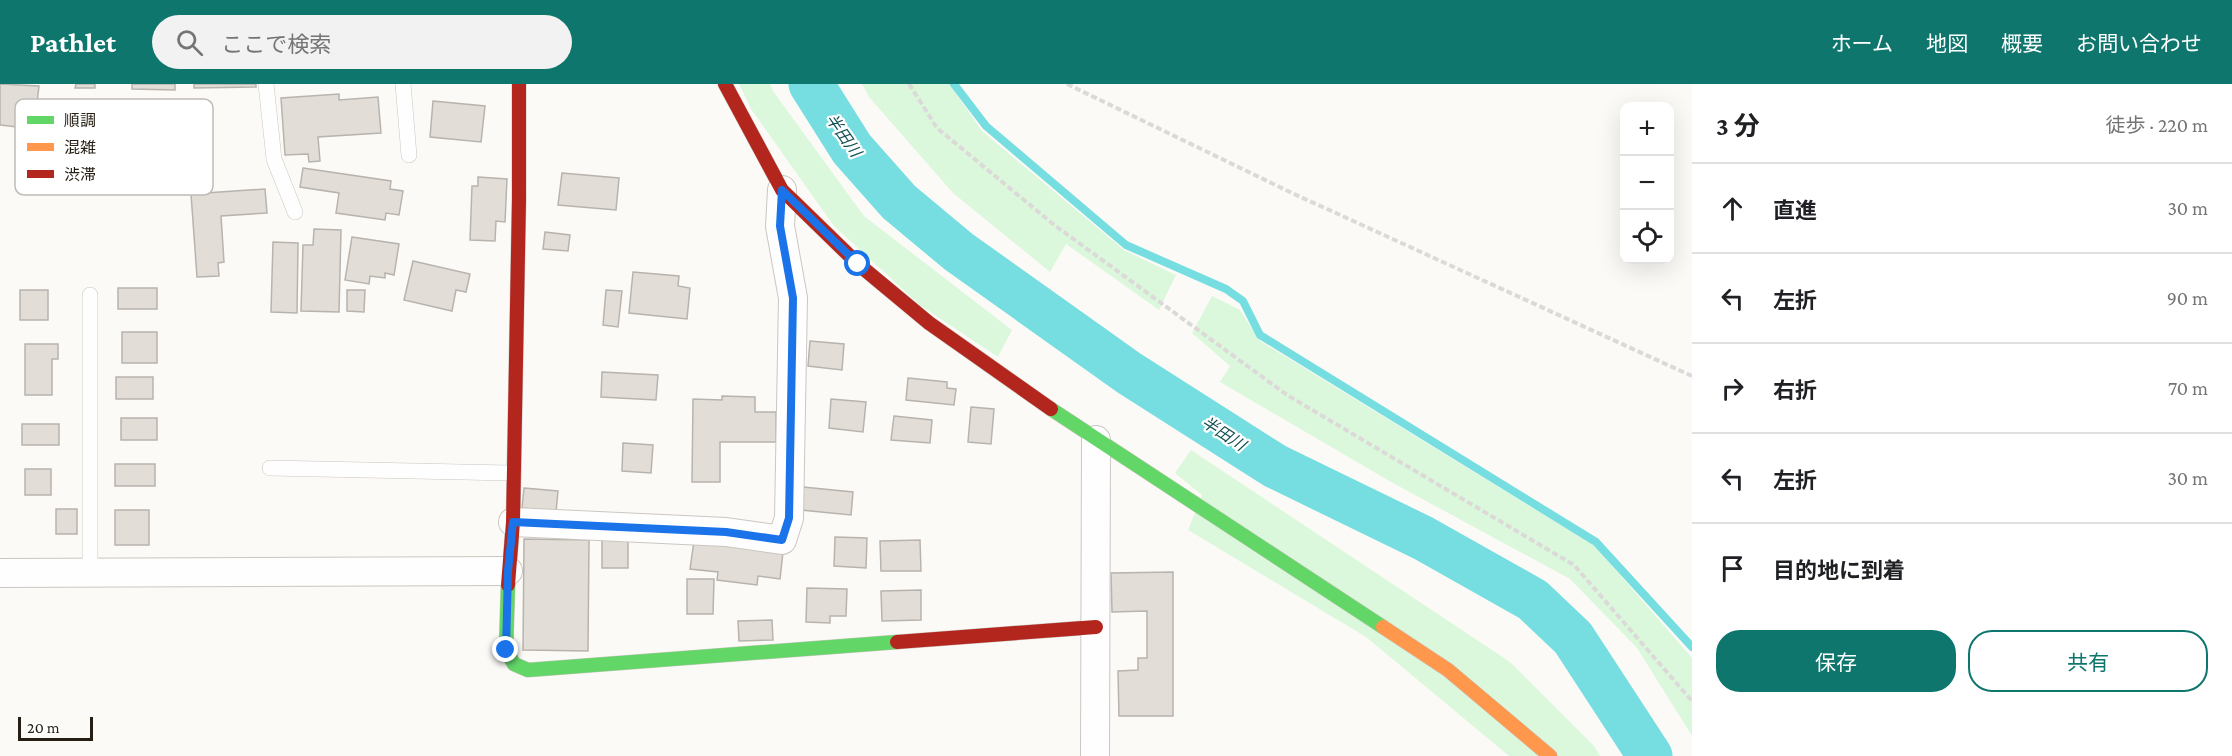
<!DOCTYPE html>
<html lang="ja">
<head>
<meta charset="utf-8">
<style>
	:root { --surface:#fff; --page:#f2f2f2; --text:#202124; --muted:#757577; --line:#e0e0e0; --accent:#0f766e }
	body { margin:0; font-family:"Crimson Pro","Noto Sans JP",serif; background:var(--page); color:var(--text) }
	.controls { position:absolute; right:18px; top:18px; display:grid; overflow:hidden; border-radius:12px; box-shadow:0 6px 24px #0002 }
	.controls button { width:54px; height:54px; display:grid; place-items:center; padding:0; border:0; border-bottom:2px solid var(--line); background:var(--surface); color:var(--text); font:30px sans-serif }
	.scale { position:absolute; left:18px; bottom:15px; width:75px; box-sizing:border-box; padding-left:6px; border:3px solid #251e13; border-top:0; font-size:16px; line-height:21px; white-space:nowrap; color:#251e13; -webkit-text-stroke:4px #fff; paint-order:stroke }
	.stop { position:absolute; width:18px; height:18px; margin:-14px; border:4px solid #1a73e8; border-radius:50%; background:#fff }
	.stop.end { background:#1a73e8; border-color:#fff; box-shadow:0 2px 6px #0008 }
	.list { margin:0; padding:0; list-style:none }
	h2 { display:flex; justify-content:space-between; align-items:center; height:78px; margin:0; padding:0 24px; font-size:26px }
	h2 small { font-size:20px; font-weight:400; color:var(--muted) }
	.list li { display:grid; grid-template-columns:39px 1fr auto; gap:18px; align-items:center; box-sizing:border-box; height:90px; padding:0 24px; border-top:2px solid var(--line) }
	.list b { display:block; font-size:22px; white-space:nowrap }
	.list em { font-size:20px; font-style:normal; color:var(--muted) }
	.actions { display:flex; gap:12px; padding:18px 24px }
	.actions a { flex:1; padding:14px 0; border:2px solid var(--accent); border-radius:24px; text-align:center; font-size:21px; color:var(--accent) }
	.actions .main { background:var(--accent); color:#fff }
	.icon { flex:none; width:33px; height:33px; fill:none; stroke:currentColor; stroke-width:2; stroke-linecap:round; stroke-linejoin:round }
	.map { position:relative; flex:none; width:1692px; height:672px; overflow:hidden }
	header { display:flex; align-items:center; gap:36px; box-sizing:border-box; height:84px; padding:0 30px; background:var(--accent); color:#fff }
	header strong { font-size:28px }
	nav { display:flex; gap:33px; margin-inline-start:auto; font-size:21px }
	.search { width:420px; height:54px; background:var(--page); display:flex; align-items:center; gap:15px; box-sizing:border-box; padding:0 21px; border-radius:33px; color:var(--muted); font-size:22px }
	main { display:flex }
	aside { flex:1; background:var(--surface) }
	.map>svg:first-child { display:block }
	.green { fill:#dcf8dc }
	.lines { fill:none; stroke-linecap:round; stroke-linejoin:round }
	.stream { stroke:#76dee1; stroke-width:8 }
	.river { stroke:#76dee1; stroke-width:45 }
	.building { fill:#e2ddd7; stroke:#b8b3ad; stroke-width:1.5 }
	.lane-casing { stroke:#cbc6c0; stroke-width:16 }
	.street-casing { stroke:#cbc6c0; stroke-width:30 }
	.fast-casing { stroke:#cbc6c0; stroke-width:15 }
	.slow-casing { stroke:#cbc6c0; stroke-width:15 }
	.jam-casing { stroke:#cbc6c0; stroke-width:15 }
	.path { stroke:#dbdad8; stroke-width:4; stroke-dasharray:6 3; stroke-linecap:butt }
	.lane { stroke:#fffefe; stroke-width:15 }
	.street { stroke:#fffefe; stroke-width:28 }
	.fast { stroke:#63d668; stroke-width:14 }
	.slow { stroke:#ff974d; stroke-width:14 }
	.jam { stroke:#b3261e; stroke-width:14 }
	.route { stroke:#1a73e8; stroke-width:8 }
	.labels { text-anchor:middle; stroke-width:4.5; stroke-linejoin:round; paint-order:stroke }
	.water-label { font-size:16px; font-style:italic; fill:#135153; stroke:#fff }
	.key { fill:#fff; stroke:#bebcb8; stroke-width:1.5 }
	.key-label { font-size:16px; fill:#251e13 }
</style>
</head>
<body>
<header>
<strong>Pathlet</strong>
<div class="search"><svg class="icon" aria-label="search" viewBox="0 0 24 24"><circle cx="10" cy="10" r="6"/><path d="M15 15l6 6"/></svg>ここで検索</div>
<nav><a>ホーム</a><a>地図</a><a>概要</a><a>お問い合わせ</a></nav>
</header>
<main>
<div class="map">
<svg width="1692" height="672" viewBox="0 0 1692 672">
	<rect width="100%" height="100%" fill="#fcfaf7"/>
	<path class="green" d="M739,0H770L773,7L864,132L1012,246L998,273L921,222L834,142L751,25Z
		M862,0H958L955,8L982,47L1124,166L1176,191L1159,226L1066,160L1050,188L953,109L869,13Z
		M1212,212L1240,226L1260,257L1595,462L1692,574V652L1637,564L1570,495L1391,398L1220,298L1230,282L1192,249Z
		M1191,366L1510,578L1595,663L1600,672H1509L1366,553L1188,446L1202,411L1175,389Z"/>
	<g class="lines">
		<path class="stream" d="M954,0L986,42L1126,161L1226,205L1243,217L1260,251L1596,458L1692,563"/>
		<path class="river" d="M811,0L852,65L899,118L959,168L1129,289L1275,382L1423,454L1533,516L1573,554L1650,672"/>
	</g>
	<path class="building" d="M0,0L39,2L34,45L0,41Z
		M76,0H95V4H75Z
		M132,0H175V6L132,5Z
		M194,0H256V3L194,4Z
		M339,10V16L378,13L381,49L318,53L320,77L309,78L308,70L285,71L281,14Z
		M433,17L485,22L481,58L430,53Z
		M303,84L391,97L390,105L403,107L399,131L386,129L385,136L336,129L339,109L300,103Z
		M562,89L619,94L616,126L558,121Z
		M478,93L507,95L505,138L496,137L495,157L470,156L472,102H478Z
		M265,105L267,129L221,132L224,178L218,179L219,192L197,193L191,110Z
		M314,145L341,146L339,228L301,227L303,161H313Z
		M545,148L570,151L568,167L543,165Z
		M352,153L399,160L394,191L385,189V194L370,192L369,200L345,196Z
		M273,158L298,159L297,229L271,228Z
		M413,177L470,190L466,208L456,206L452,227L404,216Z
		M633,188L679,192L678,202L690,204L687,235L629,229Z
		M118,204H157V225H118Z
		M20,206H48V236H20Z
		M347,206H365L364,228L347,227Z
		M606,206L622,207L618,243L603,241Z
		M122,248H157V279H122Z
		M810,257L844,260L842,286L808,282Z
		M25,260H58V275H52V311H25Z
		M602,288L658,291L656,316L601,313Z
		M116,293H153V315H116Z
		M908,294L947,298V304L956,305L954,321L906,316Z
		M722,312L755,313V328H776V358H720V398H692L693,315L722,316Z
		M831,315L866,318L863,348L829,344Z
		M971,323L994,325L991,360L968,358Z
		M894,332L932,336L930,359L891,356Z
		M121,334H157V356H121Z
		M22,340H59V361H22Z
		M623,359L653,361L651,389L622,387Z
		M115,380H155V402H115Z
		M25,385H51V411H25Z
		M803,403L853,408L851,431L801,426Z
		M524,404L558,407L556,428L522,424Z
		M56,425H77V450H56Z
		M115,426H149V461H115Z
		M835,453L867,454L866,484L834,482Z
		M524,455L589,456L588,567L523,566Z
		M602,456H628V484H602Z
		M920,456L921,487H881L880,457Z
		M694,457L783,468L780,495L758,492L757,501L717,496L718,488L690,485Z
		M1173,488V632H1119L1118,587L1138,586V574H1147V527L1112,528L1111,489Z
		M687,495H714L713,530H687Z
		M807,504L847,505L846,532H830V539L806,538Z
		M921,506V536L882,537L881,507Z
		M772,536L773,556L739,557L738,537Z"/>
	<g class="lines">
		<defs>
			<path id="lane" d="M266,0L274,75L295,128
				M403,0L409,71
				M90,211V488
				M270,384L514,389"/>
			<path id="street" d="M513,438L726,448L782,456L789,434L793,214L780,142L782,106
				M0,489L508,487
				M1095,672L1096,356"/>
			<path id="fast" d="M1051,325L1383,543
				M508,501L506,566L514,580L528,586L897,558"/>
			<path id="slow" d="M1383,543L1448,586L1550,672"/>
			<path id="jam" d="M725,0L782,106L858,180L929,239L1051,325
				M508,501L513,438L519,115V0
				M897,558L1096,543"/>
		</defs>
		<use href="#lane" class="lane-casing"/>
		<use href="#street" class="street-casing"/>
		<use href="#fast" class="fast-casing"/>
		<use href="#slow" class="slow-casing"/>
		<use href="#jam" class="jam-casing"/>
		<path class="path" d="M909,0L937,44L1053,140L1287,311L1574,481L1692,617
			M1067,0L1292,109L1692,292"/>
		<use href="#lane" class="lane"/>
		<use href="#street" class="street"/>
		<use href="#fast" class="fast"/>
		<use href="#slow" class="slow"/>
		<use href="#jam" class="jam"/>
	</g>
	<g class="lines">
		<path class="route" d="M506,566L508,487L513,438L726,448L782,456L789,434L793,214L780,142L782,106L858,180"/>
	</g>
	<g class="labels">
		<g class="water-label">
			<text transform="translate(844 51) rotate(55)" y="6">半田川</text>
			<text transform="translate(1224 349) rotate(33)" y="6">半田川</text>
		</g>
	</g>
	<rect x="15" y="15" width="198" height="96" rx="9" class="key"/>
	<rect x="27" y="32" width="27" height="8" fill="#63d668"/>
	<rect x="27" y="59" width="27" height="8" fill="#ff974d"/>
	<rect x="27" y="86" width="27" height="8" fill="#b3261e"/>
	<g class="key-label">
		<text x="64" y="42">順調</text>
		<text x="64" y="69">混雑</text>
		<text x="64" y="96">渋滞</text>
	</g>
</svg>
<div class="controls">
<button>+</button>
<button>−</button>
<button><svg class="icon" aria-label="locate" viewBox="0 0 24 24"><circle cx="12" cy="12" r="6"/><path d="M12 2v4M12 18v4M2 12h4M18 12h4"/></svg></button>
</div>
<div class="scale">20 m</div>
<div class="stop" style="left:858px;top:180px"></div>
<div class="stop end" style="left:506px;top:566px"></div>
</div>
<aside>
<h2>3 分<small>徒歩 · 220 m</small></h2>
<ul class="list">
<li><svg class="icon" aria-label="ahead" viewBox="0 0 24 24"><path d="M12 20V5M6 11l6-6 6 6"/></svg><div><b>直進</b></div><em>30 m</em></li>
<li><svg class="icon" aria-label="left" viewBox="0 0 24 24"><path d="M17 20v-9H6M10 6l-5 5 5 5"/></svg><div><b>左折</b></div><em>90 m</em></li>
<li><svg class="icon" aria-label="right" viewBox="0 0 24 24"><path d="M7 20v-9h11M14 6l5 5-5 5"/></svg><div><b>右折</b></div><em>70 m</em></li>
<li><svg class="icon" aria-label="left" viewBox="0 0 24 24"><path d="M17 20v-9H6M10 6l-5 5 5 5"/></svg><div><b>左折</b></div><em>30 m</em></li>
<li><svg class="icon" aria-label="arrive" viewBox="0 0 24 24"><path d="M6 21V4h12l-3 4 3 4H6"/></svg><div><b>目的地に到着</b></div></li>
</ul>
<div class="actions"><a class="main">保存</a><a>共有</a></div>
</aside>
</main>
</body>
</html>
